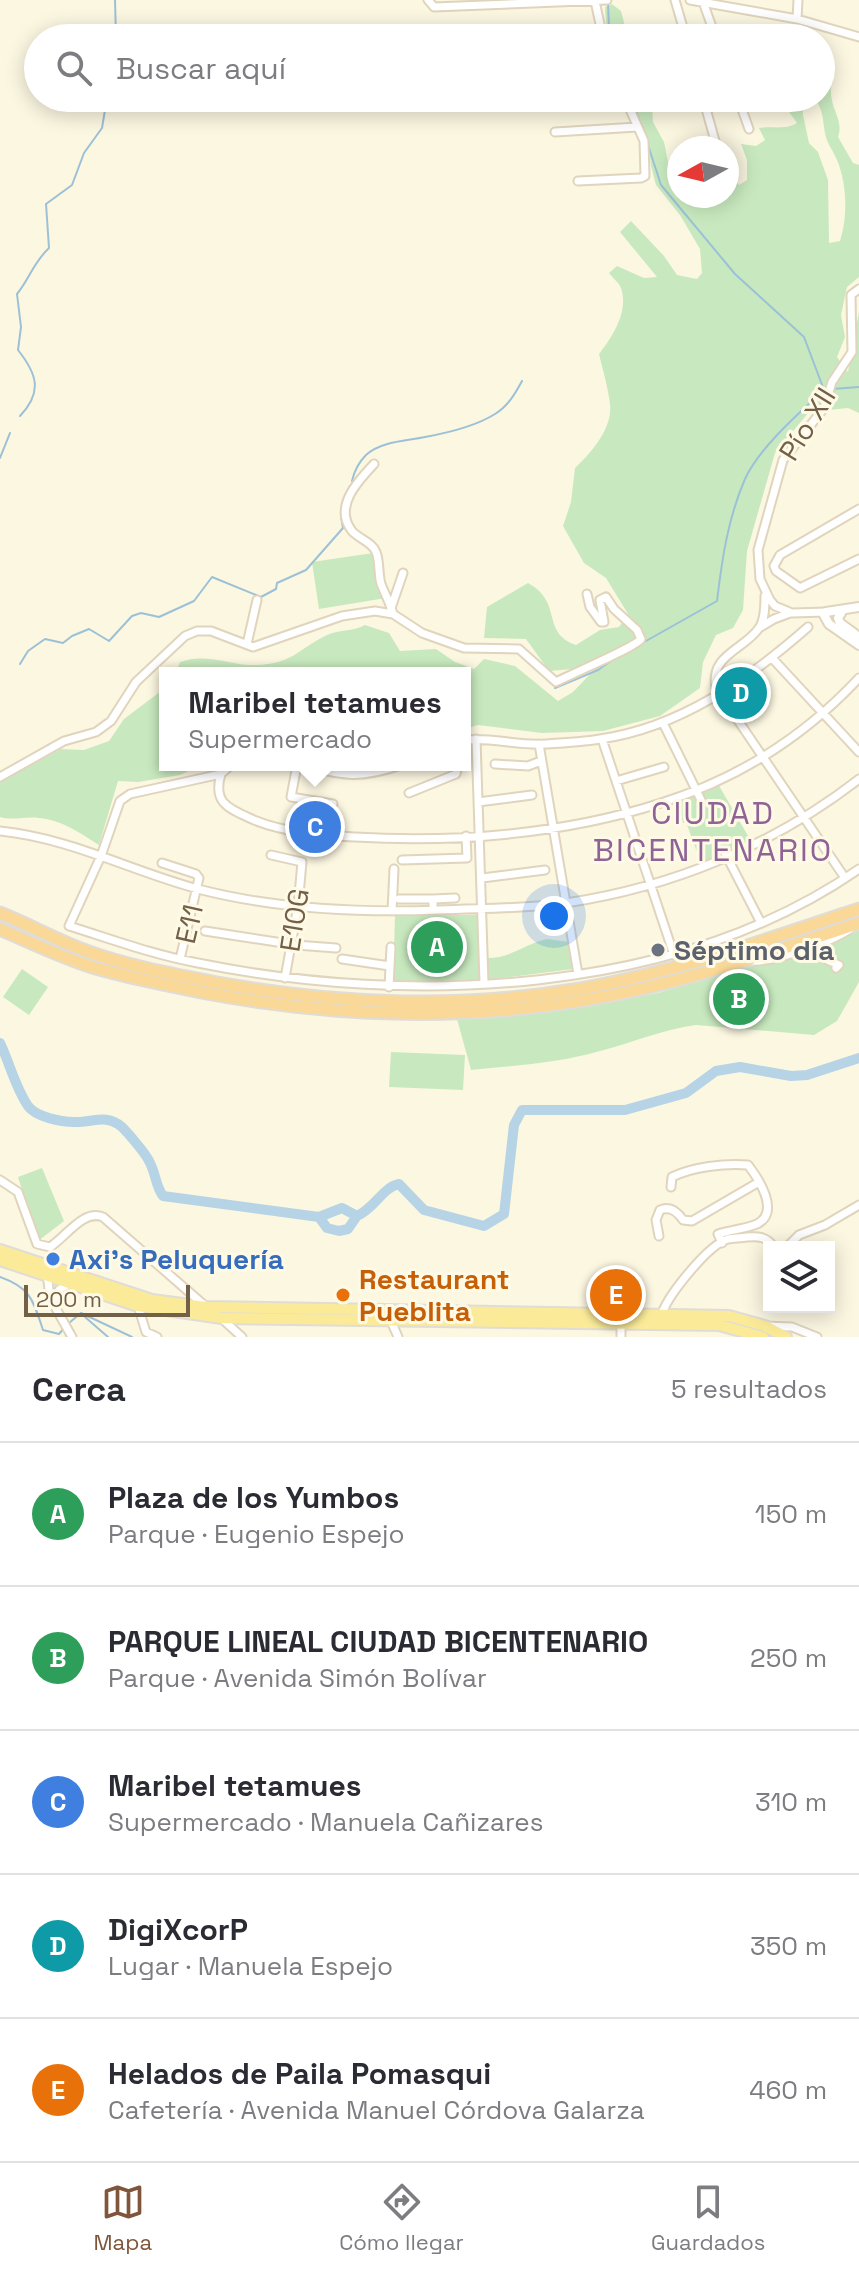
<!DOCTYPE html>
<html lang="es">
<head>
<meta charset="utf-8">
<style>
	:root { --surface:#fff; --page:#f7f7f7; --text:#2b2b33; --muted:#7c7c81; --line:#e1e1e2; --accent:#7f563b }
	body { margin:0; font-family:"Space Grotesk",sans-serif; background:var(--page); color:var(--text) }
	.controls { position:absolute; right:24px; bottom:24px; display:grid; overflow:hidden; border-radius:0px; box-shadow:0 4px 20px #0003 }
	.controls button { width:72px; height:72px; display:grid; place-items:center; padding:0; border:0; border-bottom:2px solid var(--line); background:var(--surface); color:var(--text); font:40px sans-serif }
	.compass { position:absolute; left:667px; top:136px; width:72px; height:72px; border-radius:50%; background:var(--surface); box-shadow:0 4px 20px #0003; rotate:262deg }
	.scale { position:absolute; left:24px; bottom:20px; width:166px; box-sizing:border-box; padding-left:8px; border:4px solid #736048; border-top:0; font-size:22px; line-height:28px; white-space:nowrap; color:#736048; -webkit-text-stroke:6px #fffae6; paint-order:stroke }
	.you { position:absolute; left:554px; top:916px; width:28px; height:28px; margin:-20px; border:6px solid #fff; border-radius:50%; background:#1a73e8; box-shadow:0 0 0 12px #1a73e833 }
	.badge { display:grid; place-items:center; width:52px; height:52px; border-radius:50%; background:var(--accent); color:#fff; font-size:26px; font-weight:700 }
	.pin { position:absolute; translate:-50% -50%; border:4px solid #fff; box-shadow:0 2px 8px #0006 }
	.popup { position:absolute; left:159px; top:667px; width:312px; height:104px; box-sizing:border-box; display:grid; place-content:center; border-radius:0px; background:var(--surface); filter:drop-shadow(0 2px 6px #0005); font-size:26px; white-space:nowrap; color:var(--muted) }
	.popup b { font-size:30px; color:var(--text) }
	.popup::after { content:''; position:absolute; left:50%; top:100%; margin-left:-16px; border:16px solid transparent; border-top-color:var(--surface) }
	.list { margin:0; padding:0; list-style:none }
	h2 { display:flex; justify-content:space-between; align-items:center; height:104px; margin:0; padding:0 32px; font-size:34px }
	h2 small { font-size:26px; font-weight:400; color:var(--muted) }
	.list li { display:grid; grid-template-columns:52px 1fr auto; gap:24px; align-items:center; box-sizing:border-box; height:144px; padding:0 32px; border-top:2px solid var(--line) }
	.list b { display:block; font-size:30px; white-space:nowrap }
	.list p { margin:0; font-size:26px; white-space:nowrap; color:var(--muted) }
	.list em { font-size:26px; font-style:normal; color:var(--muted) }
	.icon { flex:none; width:44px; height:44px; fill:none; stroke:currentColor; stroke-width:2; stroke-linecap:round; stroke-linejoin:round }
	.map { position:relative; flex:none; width:859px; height:1337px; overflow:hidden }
	.search { position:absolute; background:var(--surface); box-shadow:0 4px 20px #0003; left:24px; right:24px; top:24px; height:88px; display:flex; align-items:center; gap:20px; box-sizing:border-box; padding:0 28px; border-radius:44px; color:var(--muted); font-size:30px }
	.sheet { height:824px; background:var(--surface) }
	nav { display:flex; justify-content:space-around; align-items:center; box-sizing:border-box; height:112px; border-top:2px solid var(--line); background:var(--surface); font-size:22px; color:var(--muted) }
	nav a { display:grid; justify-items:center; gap:4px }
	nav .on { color:var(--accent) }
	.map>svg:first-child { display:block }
	.green { fill:#c8e9bf }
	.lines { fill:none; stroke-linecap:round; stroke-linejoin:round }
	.stream { stroke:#9cc1d7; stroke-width:2 }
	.river { stroke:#b6d4e5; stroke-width:10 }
	.minor-casing { stroke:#e0d4bd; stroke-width:11 }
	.tertiary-casing { stroke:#e0d4bd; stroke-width:12 }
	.primary-casing { stroke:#e0dcd7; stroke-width:14 }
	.trunk-casing { stroke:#e0dcd7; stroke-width:15 }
	.minor { stroke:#fff; stroke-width:7 }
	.tertiary { stroke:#fff; stroke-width:8 }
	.primary { stroke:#fbeb98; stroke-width:10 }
	.trunk { stroke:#f9d898; stroke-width:11 }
	.worship-dot { fill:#6b7280; stroke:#fffae6; stroke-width:3 }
	.shop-dot { fill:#3f7fe0; stroke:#fffae6; stroke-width:3 }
	.food-dot { fill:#e8710a; stroke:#fffae6; stroke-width:3 }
	.labels { text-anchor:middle; stroke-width:6; stroke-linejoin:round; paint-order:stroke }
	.street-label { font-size:28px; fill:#736048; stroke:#fffae6 }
	.worship-label { font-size:28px; font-weight:bold; fill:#5b616d; stroke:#fffae6; text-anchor:start }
	.shop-label { font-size:28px; font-weight:bold; fill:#366cbe; stroke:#fffae6; text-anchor:start }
	.food-label { font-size:28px; font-weight:bold; fill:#c56008; stroke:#fffae6; text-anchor:start }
	.quarter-label { font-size:32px; letter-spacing:2px; fill:#906396; stroke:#fffae6 }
</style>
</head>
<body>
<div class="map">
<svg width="859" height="1337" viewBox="0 0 859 1337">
	<rect width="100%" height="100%" fill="#fcf7e1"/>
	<path class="green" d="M612,4L621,11L628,38H607L605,7Z
		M825,54C833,71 831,75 831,92C831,110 844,120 838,137L853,163L859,165V277L847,287L841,315L845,337L837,357L848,372L859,312V413L848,408L809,412L775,453L747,551L743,610L733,628L716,635L703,662L700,688L660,716L603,731L542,733L478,725L465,729V673H176L180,662C207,652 230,666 258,665C293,663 299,649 325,636C339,629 352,632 365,625L389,633L400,651L436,649L455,662L474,669L484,659L515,666L558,701L573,692L597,667L549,671L526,639L484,638L487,607L528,583C564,603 540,632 576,645L600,630L619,627L628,614L606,578L584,563L563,526L571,502L575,468C591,453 613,428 610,404C608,387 603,371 599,354C612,337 629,312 621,288C619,283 612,277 609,273L617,266L644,278L657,277L620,232L631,221L664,256L677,275L697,279L702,273L700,249L680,215L656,185L651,166L648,138L635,115L629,98H648L652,106L653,122L664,142L670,172L676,184L679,183V196H727V172L739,185L747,180V160L741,144L756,146L765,140L759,128C772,126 787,130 797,123L779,98H802L803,115L809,143L818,152L828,180L829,243L840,241C848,216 847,184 837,160C834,152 828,145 826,137C822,122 825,115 816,100V98H821V79L824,83L829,84Z
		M380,552L386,598L319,609L312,562Z
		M165,688V765H201L180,775L138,782L118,781L99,845C80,833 62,820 39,818C26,816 13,821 0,817V782L61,749L84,750L109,741L124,719Z
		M718,784L751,841L728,852L726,848L719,851L720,856L701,863L686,822L683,823L677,801Z
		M859,914V918C755,951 651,987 543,1001C432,1015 323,1009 212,989C175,983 137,976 100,964C66,953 34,935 0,922V918L171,978L267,996L359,1006L397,1007L543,998Z
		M395,915H481L480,980L393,984Z
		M859,929V982L837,1021L814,1035L696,1025C663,1029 632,1043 600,1051C559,1063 513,1066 471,1070L457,1019L552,1012L658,993L752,965L776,962L843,939Z
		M547,939L569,942L573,969L486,980L487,958C512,958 524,944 547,939Z
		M22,969L48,987L29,1015L3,997Z
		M391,1052L465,1055L463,1090L389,1087Z
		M42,1168L64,1221L38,1241L18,1177Z"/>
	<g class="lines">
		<path class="stream" d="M115,0L116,38
			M608,3L609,28L612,38
			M632,98L643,131
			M832,389L859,387
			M20,416C43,392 37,374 18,350L21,327L17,294C30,278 33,263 49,248L46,204L72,185L84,153L102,128L107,98
			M0,458L10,433
			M352,481C354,472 359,462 366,455C381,441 407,441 425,437C447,433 476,426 495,414C508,406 515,394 522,381
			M630,650L717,601C722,559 728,518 745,479C759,448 799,413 824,390L804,337L735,274L661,185L648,145
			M20,664L28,651L45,639L63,643L72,636L89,629L109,641L132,616L141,613L159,617L194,601L212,577L261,597L276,589L277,583L306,570L343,528C339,512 342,501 350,486
			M555,688L598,670L614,659
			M0,1277C31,1288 33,1300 43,1330L59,1334L65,1327
			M85,1317L108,1337
			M69,1323L81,1313L132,1337"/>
		<path class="river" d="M0,1043C10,1064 15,1087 28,1106C36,1117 61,1122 74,1122C92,1123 106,1113 122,1127C128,1133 146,1154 149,1161C156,1173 155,1185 163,1196L319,1217L342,1208L357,1216C375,1208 383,1187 399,1184L424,1210L484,1226L504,1214L514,1125L522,1110H625L686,1093L716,1071L740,1067L791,1076L807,1075L859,1058
			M319,1217L327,1228L339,1231L348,1229L357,1216"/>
		<defs>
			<path id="minor" d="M428,0L434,7L607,0
				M675,0L686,38
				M690,0L797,19L859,37
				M595,1L603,38
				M703,2L716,38
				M797,19L798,0
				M703,98L717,148
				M738,98L749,129
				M555,132L637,127
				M578,181L641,178L645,176L644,141L625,98
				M374,464C358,481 333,507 352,531C359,539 372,542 376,552C380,562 378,574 381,584C385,594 390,603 393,614
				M859,509L780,555L774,566L776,571L800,588L859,559
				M765,596C765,606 765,620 759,628C744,650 709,655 716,688L845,878
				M391,608L403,573
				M826,612L792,613L775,606L770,600L760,579L758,550L783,460L824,408L832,382L852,352L851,295L859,289
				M759,628L774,619L790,613
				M247,644L257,600
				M772,658L859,752
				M663,723L701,800
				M476,739L484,983
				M602,739L674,955
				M465,740C491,737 518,746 545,744C563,743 582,742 600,739C679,728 749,679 808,627
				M539,744L578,974
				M495,764L528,766L541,761
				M231,765L221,774L130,794L120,801L101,856L69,926C111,939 154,955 198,963C410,1006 676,996 859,869
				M297,765L291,797L333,804
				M299,765C343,775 357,780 401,765
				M221,774C212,804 230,809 254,820C286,833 322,835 355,837C456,843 565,834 661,803C737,779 805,736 859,678
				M0,777L64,741L96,732L111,721L136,682L185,636L197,631H211L253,647L342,616L375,611L393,614L422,633L464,648L519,649L556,682C571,674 634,648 641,639L637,630L614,609L606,597L600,600L604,622H601L590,607L587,594
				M616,781L664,767
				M409,793L456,774L458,765
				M478,802L532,795
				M0,831C70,838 131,871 198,889C275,909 359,913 439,910C481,908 524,909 566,903C673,887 774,845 859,779
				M724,851L761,923
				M271,855L302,862L298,906L285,978
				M402,860L467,858L466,836
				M162,863L196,874L199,878L180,959
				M482,878L545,870
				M399,899H433V910
				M433,899L455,898
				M392,911L394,869
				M205,931L296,945L336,948
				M817,944L816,955L839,965L836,968
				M342,959L390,966
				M753,961C775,962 831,942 850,929
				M389,987L391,947
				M0,1180L18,1192L37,1244L50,1247C66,1237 83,1209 103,1217L204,1305
				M671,1187L672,1177C692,1167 725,1163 748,1165C758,1178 781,1212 757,1224C745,1229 730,1230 718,1234L722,1243
				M659,1236L656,1220L660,1210C670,1206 677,1211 683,1220L692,1221L759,1182
				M787,1247L799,1235L825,1225L859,1205
				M47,1273L50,1298L72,1337
				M52,1303L59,1290L70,1283
				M138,1306L146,1332L157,1337
				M662,1313C670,1293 708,1245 728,1239C734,1238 741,1238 747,1237C759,1236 767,1237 774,1247
				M220,1317L242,1337
				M391,1321L398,1337
				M765,1326L792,1327L817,1337
				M621,1337V1323"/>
			<path id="tertiary" d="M859,607L826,612L824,615L829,624L859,645
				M843,610L838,618L840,623L859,637"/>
			<path id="primary" d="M0,1250L152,1300L206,1307L729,1316L765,1326L786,1337
				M0,1260L138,1306L222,1318L719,1325L763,1337"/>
			<path id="trunk" d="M0,913C30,925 58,941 89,952C128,966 171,974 212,982C333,1004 458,1010 580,989C675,972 767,940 859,909
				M0,929C29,942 59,956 89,966C125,977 164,984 201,992C348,1020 499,1022 645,988C718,971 788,947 859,923"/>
		</defs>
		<use href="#minor" class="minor-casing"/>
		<use href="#tertiary" class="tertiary-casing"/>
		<use href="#primary" class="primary-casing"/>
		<use href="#trunk" class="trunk-casing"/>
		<use href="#minor" class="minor"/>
		<use href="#tertiary" class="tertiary"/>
		<use href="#primary" class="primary"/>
		<use href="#trunk" class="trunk"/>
	</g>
	<circle class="worship-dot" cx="658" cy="950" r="8"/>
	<circle class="shop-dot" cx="53" cy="1259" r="8"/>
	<circle class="food-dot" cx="343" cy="1295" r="8"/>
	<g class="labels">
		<g class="street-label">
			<text transform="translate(807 424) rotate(-58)" y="10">Pío XII</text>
			<text transform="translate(294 920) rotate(-81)" y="10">E10G</text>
			<text transform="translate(189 924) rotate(-77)" y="10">E11</text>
		</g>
		<g class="worship-label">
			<text x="674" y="960">Séptimo día</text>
		</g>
		<g class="shop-label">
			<text x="69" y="1269">Axi's Peluquería</text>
		</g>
		<g class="food-label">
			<text x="359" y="1289">Restaurant<tspan x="359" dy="32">Pueblita</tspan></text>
		</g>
		<g class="quarter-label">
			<text x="713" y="824">CIUDAD<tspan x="713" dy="37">BICENTENARIO</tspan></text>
		</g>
	</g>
</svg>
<div class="controls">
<button><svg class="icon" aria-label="layers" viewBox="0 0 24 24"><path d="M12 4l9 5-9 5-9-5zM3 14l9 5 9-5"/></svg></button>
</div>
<svg class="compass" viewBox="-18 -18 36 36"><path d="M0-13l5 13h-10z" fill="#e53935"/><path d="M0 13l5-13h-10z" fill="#7c7c81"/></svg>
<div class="scale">200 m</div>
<div class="you"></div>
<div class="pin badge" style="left:437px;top:947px;background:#2e9e5b">A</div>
<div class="pin badge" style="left:739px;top:999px;background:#2e9e5b">B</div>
<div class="pin badge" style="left:315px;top:827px;background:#3f7fe0">C</div>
<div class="popup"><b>Maribel tetamues</b>Supermercado</div>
<div class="pin badge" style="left:741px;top:693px;background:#0f9aa8">D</div>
<div class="pin badge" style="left:616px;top:1295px;background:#e8710a">E</div>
<div class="search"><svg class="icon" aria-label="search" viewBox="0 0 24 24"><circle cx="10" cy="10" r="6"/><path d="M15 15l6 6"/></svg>Buscar aquí</div>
</div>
<section class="sheet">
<h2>Cerca<small>5 resultados</small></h2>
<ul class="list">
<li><span class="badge" style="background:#2e9e5b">A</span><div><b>Plaza de los Yumbos</b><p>Parque · Eugenio Espejo</p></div><em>150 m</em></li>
<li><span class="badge" style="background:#2e9e5b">B</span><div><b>PARQUE LINEAL CIUDAD BICENTENARIO</b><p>Parque · Avenida Simón Bolívar</p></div><em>250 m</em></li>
<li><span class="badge" style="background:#3f7fe0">C</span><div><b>Maribel tetamues</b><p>Supermercado · Manuela Cañizares</p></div><em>310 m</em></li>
<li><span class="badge" style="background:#0f9aa8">D</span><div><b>DigiXcorP</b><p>Lugar · Manuela Espejo</p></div><em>350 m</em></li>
<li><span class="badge" style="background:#e8710a">E</span><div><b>Helados de Paila Pomasqui</b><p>Cafetería · Avenida Manuel Córdova Galarza</p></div><em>460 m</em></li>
</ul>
</section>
<nav>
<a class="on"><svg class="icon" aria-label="map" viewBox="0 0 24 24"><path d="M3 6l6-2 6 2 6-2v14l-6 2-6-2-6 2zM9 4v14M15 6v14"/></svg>Mapa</a>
<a><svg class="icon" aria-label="directions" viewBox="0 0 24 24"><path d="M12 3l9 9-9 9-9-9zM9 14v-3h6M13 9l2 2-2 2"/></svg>Cómo llegar</a>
<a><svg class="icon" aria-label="saved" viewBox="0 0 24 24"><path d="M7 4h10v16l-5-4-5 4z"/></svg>Guardados</a>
</nav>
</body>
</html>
